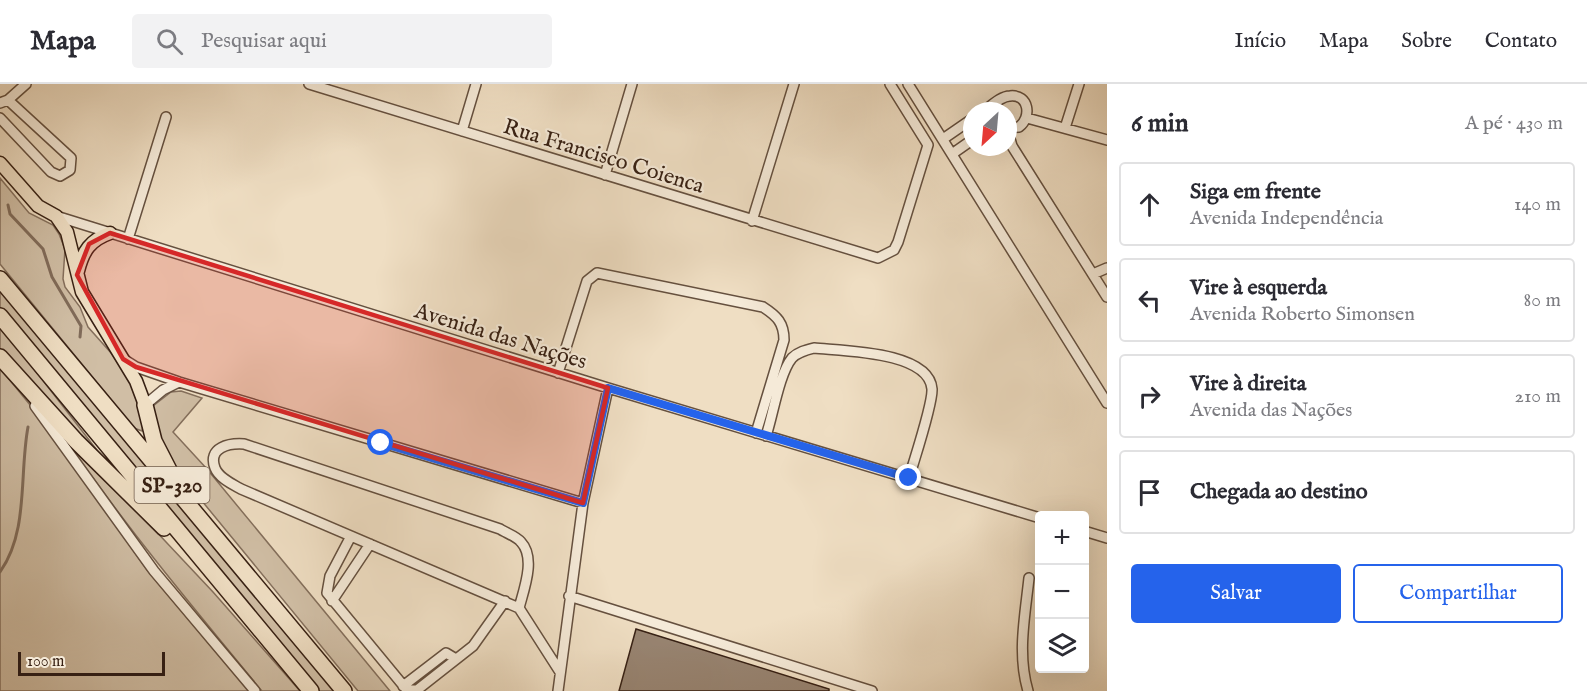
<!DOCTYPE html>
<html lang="pt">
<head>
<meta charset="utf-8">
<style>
	:root { --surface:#fff; --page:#f2f2f3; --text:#2b2b33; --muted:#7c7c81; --line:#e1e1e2; --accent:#2563eb }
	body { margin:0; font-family:"IM FELL English",serif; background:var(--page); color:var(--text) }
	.controls { position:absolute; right:18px; bottom:18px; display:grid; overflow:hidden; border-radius:6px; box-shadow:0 6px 24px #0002 }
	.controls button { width:54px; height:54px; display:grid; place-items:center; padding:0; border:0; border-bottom:2px solid var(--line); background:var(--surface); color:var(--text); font:30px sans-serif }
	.compass { position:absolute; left:963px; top:18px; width:54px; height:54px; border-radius:50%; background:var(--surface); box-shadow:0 6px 24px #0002; rotate:206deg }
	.scale { position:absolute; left:18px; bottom:15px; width:147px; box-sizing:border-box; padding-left:6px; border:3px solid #372013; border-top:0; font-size:16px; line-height:21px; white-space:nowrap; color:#372013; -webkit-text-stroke:4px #f5ead8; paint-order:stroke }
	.stop { position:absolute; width:18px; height:18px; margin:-14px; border:4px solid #2563eb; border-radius:50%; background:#fff }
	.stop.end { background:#2563eb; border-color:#fff; box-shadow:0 2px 6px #0008 }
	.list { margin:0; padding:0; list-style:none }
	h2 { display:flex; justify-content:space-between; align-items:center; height:78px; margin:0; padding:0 24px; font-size:26px }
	h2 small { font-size:20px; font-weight:400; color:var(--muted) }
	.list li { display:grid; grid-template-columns:39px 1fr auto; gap:18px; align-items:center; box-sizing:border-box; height:84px; margin:0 12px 12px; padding:0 12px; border:2px solid var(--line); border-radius:6px }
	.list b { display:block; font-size:22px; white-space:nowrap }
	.list p { margin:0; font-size:20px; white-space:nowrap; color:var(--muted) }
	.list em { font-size:20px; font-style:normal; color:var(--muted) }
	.actions { display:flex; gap:12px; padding:18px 24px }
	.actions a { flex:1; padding:14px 0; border:2px solid var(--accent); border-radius:6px; text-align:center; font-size:21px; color:var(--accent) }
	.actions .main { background:var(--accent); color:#fff }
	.icon { flex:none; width:33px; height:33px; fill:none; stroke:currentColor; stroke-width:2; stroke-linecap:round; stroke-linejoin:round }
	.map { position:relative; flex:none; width:1107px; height:607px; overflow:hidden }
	header { display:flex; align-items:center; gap:36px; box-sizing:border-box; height:84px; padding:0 30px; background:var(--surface); border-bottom:2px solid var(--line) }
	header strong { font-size:28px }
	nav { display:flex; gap:33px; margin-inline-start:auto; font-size:21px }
	.search { width:420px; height:54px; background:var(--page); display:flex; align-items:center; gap:15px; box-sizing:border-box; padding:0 21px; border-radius:6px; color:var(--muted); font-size:22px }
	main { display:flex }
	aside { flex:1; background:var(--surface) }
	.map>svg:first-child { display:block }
	.green { fill:#d0bea5; stroke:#846f5c; stroke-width:1.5 }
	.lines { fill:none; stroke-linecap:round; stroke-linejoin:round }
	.stream { stroke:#806b59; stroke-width:3 }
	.building { fill:#97836f; stroke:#372013; stroke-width:1.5; filter:url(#shadow) }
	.minor-casing { stroke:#65503f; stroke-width:12 }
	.major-casing { stroke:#372013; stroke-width:15 }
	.highway-casing { stroke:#372013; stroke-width:18 }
	.minor { stroke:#f5ead8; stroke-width:9 }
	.major { stroke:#efdec3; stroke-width:12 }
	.highway { stroke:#efdec3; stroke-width:15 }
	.route { stroke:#2563eb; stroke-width:8 }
	.marked { fill:#d62828; fill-opacity:0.2; stroke:#d62828; stroke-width:4.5; stroke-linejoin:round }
	.labels { text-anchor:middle; stroke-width:4.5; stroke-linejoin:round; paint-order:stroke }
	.shield { fill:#f5ead8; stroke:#705d4e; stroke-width:1.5 }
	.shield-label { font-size:21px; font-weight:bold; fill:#372013 }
	.street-label { font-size:22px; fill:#372013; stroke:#f5ead8 }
</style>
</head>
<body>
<header>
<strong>Mapa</strong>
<div class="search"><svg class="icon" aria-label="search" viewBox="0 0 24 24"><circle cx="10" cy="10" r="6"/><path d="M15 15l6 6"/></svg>Pesquisar aqui</div>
<nav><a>Início</a><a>Mapa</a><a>Sobre</a><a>Contato</a></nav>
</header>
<main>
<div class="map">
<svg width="1107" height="607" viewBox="0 0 1107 607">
	<defs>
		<filter id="shadow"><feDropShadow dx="5" dy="5" stdDeviation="0" flood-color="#0004"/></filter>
	</defs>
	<rect width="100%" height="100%" fill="#efdec3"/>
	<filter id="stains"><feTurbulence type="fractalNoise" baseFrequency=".00333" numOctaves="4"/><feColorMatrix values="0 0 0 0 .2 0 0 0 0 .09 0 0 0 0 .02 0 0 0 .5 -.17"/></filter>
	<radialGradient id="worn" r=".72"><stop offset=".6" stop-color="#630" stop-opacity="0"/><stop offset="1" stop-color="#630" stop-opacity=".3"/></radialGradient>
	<path class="green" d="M0,94L29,129L53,141L59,150L65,165L63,195L65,203L80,223L88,243L112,270L132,300L144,335L142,347L134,344L0,180Z
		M0,203L337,607H317L0,226Z
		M0,241L103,374L105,379L0,268Z
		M0,284L44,338L147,486L249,607H0Z
		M181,307L202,314L173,348L207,385L390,607H358L165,372L153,322L171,308Z
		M73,359L213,508L300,607H262C196,527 130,448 71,363Z"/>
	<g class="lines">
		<path class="stream" d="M8,121L10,130L43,165L52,193L81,242L80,253
			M0,488C29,447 19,391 28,343"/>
	</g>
	<path class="building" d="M636,545L829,605V607H619Z"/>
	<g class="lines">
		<defs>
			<path id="minor" d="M309,0L878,174L894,166L898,158L928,61L890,0
				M908,0L1107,319
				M0,19L8,16L26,0
				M984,27C991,22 1001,12 1010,12C1029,10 1032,33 1019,43L1008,44
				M0,34L51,88L60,92L70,86L71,74L8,16
				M1027,34L1107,56
				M1065,44L1079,0
				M462,47L476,0
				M1008,48L1012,62L1107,213
				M943,55L972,35
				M952,70L972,56
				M605,91L632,0
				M56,132L608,304L1040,434
				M752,137L794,0
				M128,155L166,33
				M1093,190L1107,184
				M125,276L136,283L179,298L583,419
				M558,289L587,197L597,189L763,223C777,232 784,239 784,256L756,349
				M145,321L163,306L179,298
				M35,322L154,487L255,607
				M766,352C773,331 779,290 792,274C798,268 806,266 814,264C842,267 929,267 932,305C933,320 914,376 909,394
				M1084,447L1107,454
				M351,452L330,492L327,509L407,606H417L473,562L505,517
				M569,512L872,607
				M332,517L370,460
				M519,524C524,505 536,474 521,458C516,452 506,449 500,445L244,360C230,359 207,363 215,384C219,394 232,400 241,405L519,524L560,588
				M403,602L446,569L456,575
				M558,607L583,419L608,304
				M1028,607C1017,570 1025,532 1029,494"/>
			<path id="major" d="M0,79L38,122L56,132L67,148L82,208L136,297L145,321
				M78,187C83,167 90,156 110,149"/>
			<path id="highway" d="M0,195L344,607
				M0,232L311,607
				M0,273L76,357L164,444
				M145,321L154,357L171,390"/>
		</defs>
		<use href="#minor" class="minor-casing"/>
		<use href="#major" class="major-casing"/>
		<use href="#highway" class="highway-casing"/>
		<use href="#minor" class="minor"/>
		<use href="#major" class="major"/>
		<use href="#highway" class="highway"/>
	</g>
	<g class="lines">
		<path class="route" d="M381,359L583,419L608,304L909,394"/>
	</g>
	<path class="marked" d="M110,149L608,304L583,419L136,283L123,275L77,191L89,160Z"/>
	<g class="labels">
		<rect class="shield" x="134.5" y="383" width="75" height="36" rx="4.5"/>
		<g class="shield-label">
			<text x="172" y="408">SP-320</text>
		</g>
		<g class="street-label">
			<text transform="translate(604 71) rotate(17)" y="8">Rua Francisco Coienca</text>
			<text transform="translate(501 251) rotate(17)" y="8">Avenida das Nações</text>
		</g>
	</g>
	<rect width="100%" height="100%" filter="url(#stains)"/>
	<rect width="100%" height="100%" fill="url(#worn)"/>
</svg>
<div class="controls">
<button>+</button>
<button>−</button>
<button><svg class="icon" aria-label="layers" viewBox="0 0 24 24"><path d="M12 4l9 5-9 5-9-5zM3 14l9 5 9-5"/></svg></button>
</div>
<svg class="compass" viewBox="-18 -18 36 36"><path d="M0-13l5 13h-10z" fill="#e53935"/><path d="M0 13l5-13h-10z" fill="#7c7c81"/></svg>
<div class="scale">100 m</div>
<div class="stop" style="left:381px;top:359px"></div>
<div class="stop end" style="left:909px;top:394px"></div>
</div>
<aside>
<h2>6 min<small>A pé · 430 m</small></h2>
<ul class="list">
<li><svg class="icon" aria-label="ahead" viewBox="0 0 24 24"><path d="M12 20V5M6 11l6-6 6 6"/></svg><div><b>Siga em frente</b><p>Avenida Independência</p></div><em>140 m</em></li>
<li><svg class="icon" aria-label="left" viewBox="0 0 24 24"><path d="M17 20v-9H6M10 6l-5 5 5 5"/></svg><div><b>Vire à esquerda</b><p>Avenida Roberto Simonsen</p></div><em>80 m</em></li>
<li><svg class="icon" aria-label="right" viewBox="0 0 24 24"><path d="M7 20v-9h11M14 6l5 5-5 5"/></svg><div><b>Vire à direita</b><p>Avenida das Nações</p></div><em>210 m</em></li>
<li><svg class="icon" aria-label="arrive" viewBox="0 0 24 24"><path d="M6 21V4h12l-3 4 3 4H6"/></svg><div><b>Chegada ao destino</b></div></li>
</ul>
<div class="actions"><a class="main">Salvar</a><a>Compartilhar</a></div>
</aside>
</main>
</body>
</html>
